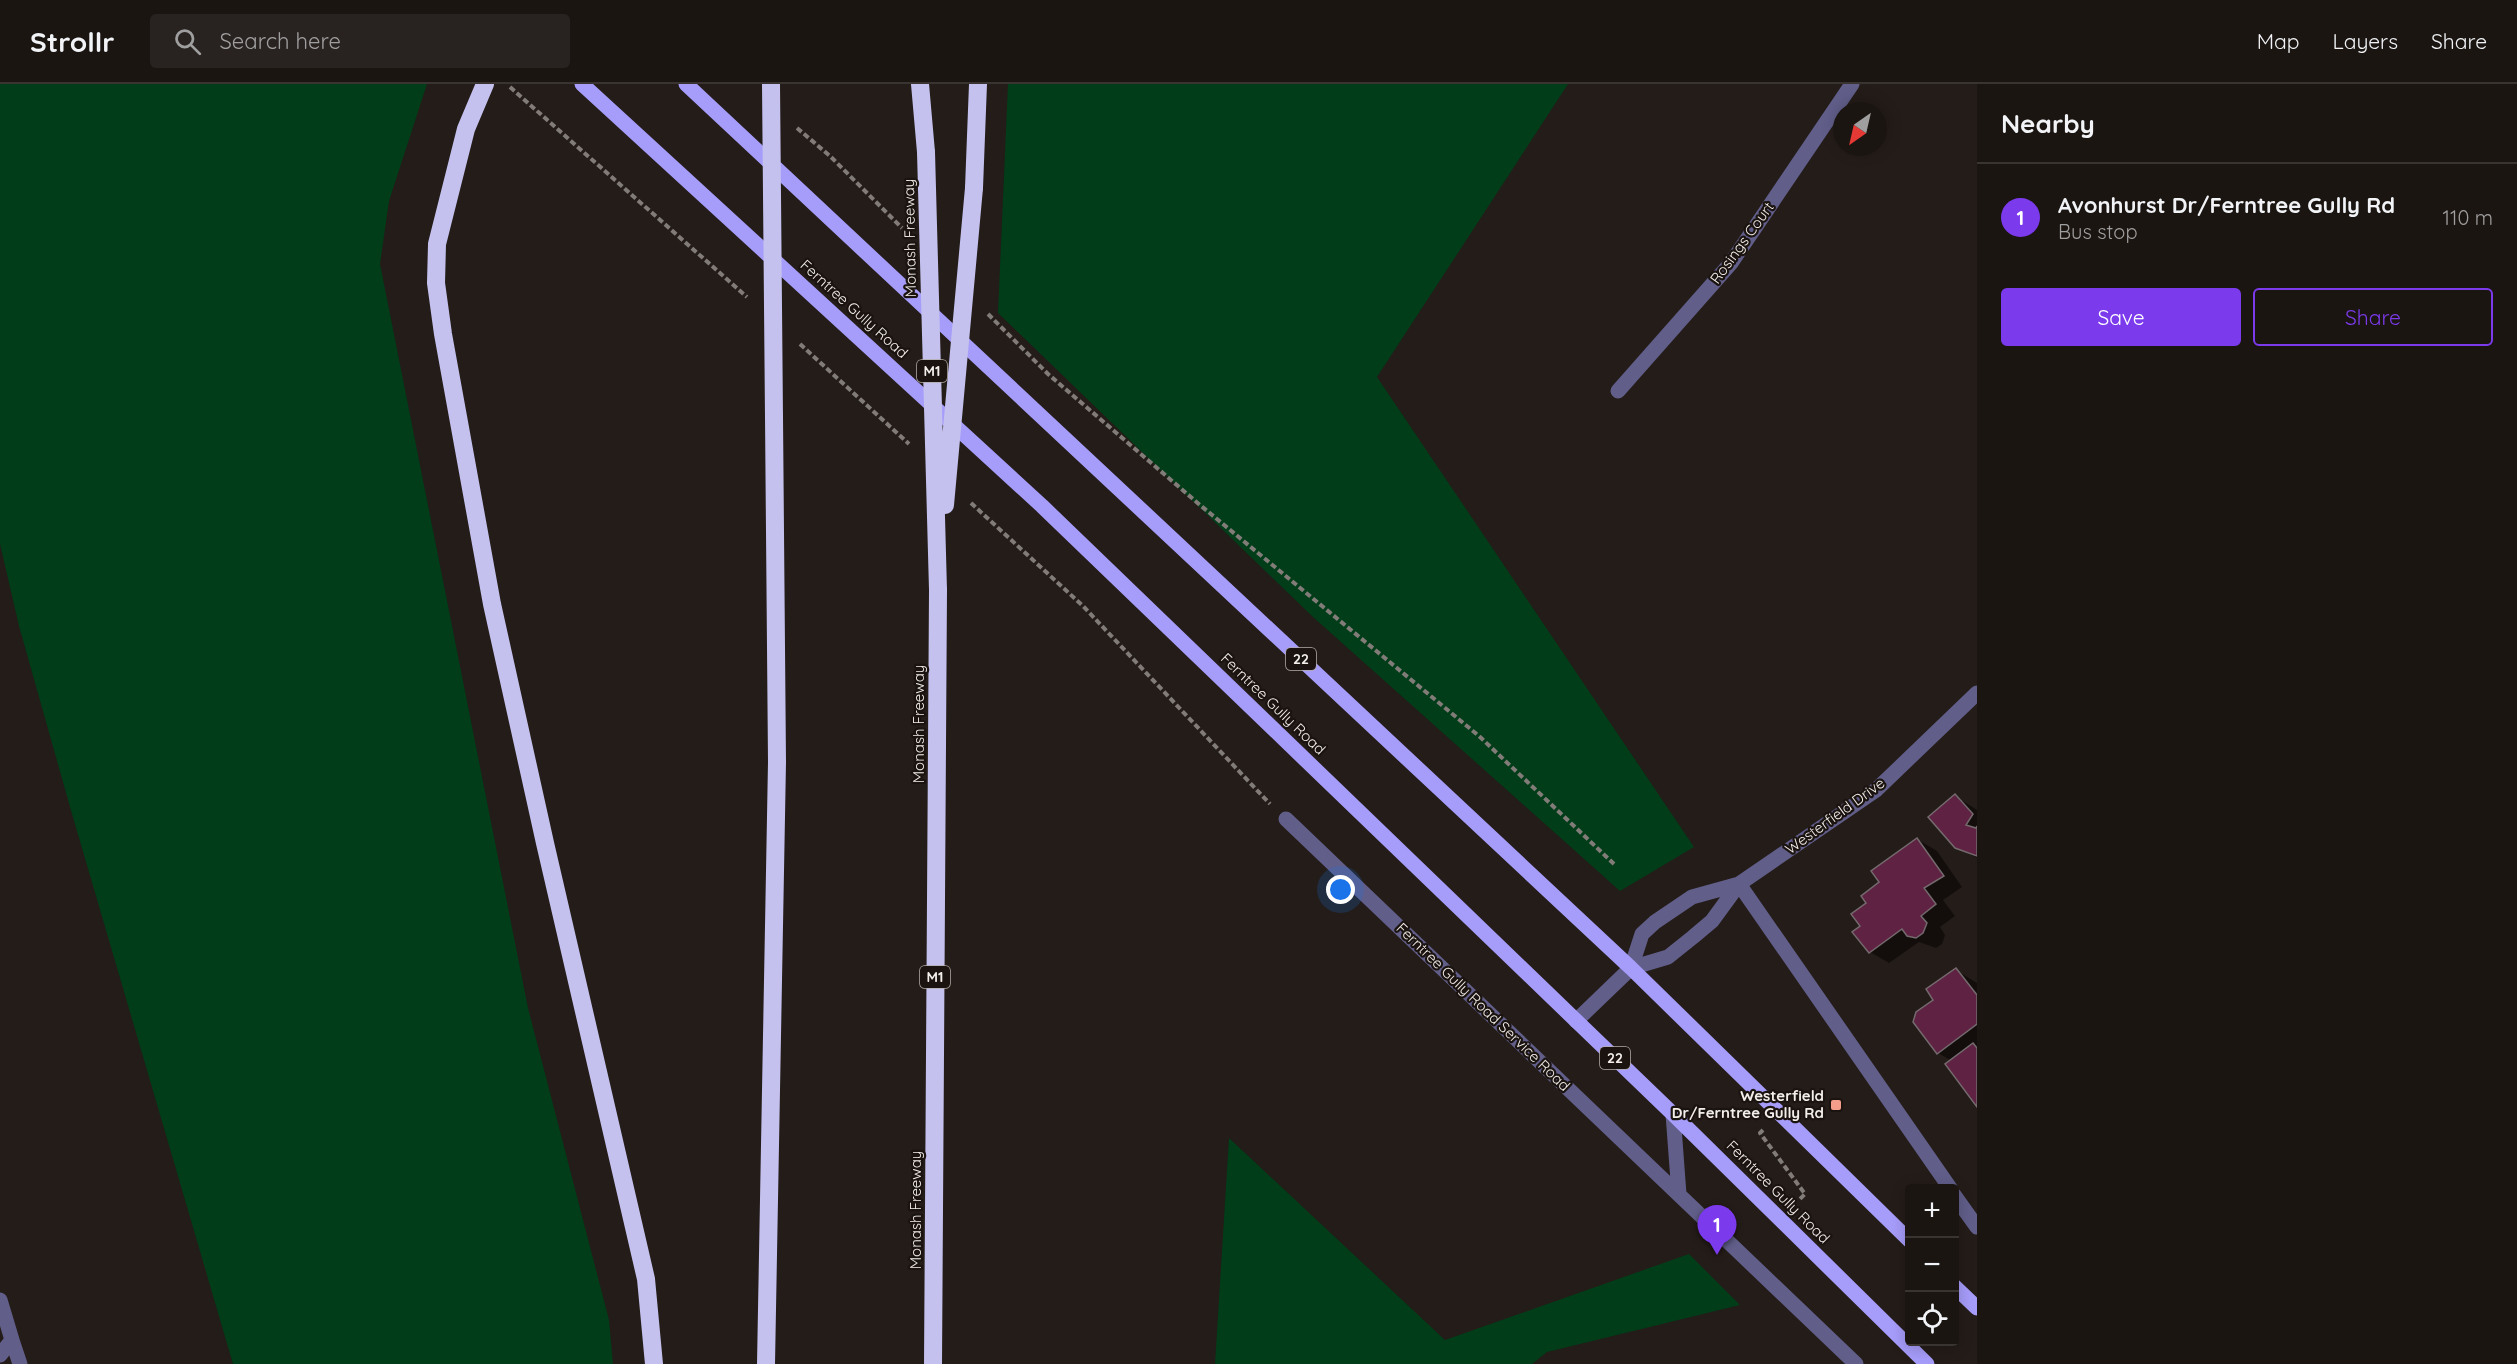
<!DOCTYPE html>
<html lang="en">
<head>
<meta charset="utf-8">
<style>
	:root { --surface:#1b1512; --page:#282220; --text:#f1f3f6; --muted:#a09f9f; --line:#393432; --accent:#7c3aed }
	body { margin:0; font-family:Quicksand,sans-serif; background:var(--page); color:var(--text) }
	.controls { position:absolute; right:18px; bottom:18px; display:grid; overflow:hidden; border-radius:6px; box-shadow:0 3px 15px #0003 }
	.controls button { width:54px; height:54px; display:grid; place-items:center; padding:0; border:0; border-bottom:2px solid var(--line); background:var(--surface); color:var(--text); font:30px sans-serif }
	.compass { position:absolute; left:1833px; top:18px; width:54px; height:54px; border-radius:50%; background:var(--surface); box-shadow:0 3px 15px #0003; rotate:214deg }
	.you { position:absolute; left:1341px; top:806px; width:21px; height:21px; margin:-15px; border:4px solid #fff; border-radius:50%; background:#1a73e8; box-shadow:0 0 0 9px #1a73e833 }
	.badge { display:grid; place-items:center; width:39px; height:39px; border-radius:50%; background:var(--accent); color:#fff; font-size:20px; font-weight:700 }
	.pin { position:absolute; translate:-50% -50px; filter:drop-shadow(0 2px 3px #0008) }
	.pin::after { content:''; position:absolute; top:32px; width:21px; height:18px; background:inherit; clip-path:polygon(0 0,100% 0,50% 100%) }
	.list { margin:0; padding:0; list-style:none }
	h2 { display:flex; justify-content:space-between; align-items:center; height:78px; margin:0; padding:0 24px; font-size:26px }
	h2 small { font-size:20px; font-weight:400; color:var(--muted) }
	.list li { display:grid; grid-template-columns:39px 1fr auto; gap:18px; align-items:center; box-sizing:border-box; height:108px; padding:0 24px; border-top:2px solid var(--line) }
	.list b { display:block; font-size:22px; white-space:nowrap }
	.list p { margin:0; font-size:20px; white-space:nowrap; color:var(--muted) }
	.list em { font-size:20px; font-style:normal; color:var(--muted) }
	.actions { display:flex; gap:12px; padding:18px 24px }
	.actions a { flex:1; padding:14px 0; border:2px solid var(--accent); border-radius:6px; text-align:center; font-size:21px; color:var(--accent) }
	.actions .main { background:var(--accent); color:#fff }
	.icon { flex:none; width:33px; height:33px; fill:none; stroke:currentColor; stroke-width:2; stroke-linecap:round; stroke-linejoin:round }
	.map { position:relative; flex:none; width:1977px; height:1280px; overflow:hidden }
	header { display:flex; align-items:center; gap:36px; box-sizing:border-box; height:84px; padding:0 30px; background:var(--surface); border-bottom:2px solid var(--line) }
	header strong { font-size:28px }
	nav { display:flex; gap:33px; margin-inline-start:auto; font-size:21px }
	.search { width:420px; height:54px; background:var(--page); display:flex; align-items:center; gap:15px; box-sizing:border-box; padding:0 21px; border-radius:6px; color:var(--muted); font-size:22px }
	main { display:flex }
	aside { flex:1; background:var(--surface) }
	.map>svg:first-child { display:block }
	.green { fill:#013d19 }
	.shadow { fill:#0007 }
	.building { fill:#5f2242; stroke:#746a6e; stroke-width:1.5 }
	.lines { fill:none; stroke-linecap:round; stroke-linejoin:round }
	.path { stroke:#827c78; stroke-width:4; stroke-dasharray:6 3; stroke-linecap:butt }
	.minor { stroke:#615e8a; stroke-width:15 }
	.primary { stroke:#a69cfa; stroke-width:15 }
	.motorway { stroke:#c4c1ee; stroke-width:18 }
	.motorway-bridge { stroke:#c4c1ee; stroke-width:18 }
	.poi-dot { fill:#f49d8b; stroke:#1a130f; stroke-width:2 }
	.labels { text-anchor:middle; stroke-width:4.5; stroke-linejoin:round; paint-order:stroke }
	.shield { fill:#1a130f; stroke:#b2aca8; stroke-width:1.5 }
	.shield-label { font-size:14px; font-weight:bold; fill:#f3eeea }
	.street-label { font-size:15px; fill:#f3eeea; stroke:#1a130f }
	.poi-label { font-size:15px; font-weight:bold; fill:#f3eeea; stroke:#1a130f; text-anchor:end }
</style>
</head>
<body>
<header>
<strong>Strollr</strong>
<div class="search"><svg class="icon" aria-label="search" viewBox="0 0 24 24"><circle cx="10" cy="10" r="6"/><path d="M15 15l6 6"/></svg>Search here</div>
<nav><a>Map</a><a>Layers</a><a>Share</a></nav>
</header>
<main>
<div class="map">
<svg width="1977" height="1280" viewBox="0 0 1977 1280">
	<rect width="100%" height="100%" fill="#241c18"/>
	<path class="green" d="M0,0H427L389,117L380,180L528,924L609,1236L613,1280H233L72,730L19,542L0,460Z
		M1008,0H1568L1377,293L1694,763L1620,807L1313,533L998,229Z
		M1229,1054L1445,1256L1689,1170L1740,1221L1547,1268L1532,1280H1215Z"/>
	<path class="shadow" d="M1955,712L1977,726V774L1956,763Z
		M1917,755L1937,767L1962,803L1943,816L1955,832L1940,843L1945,851L1942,860L1936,864L1919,858L1889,879L1870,868L1863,843L1868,819L1881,798Z
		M1956,886L1977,899V1021L1952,977L1938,969L1935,916Z"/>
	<path class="building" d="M1955,710L1973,730L1966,741L1976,744L1977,742V772L1955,764L1928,733Z
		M1917,754L1944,792L1924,804L1936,820L1921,832L1927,839L1923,849L1916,854L1907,852L1902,845L1869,869L1852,848L1860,842L1851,830L1866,819L1861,812L1879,798L1871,787Z
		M1956,884L1977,911V940L1937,970L1913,938L1916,928L1933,916L1926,905Z
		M1973,959L1977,964V1023L1945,980Z"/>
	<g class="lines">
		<path class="path" d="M510,3L747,213
			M797,44L830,72L902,144
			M988,230L1048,290L1200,421L1479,652L1614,780
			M800,260L909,360
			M971,419L1083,522L1270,720
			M1763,1046L1760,1049L1805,1110L1798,1117"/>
		<path class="minor" d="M1618,307L1731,179L1852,0
			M1286,735L1856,1280
			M1739,800L1950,1104
			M1631,884L1642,850L1655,838L1692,813L1739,800L1876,706L1977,609
			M1576,937L1631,884L1668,873L1693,853L1712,837L1739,800
			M1673,1030L1679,1110
			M1954,1111L1977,1143
			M0,1216L12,1256L0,1271
			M12,1256L20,1280"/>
		<path class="primary" d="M582,0L1042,422L1673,1030L1927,1280
			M686,0L1631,884L1910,1157
			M1954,1202L1977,1224"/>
		<path class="motorway" d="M485,0L466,45L437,160L436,199L443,250L492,520L545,759L646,1195L654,1280
			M920,0L926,68
			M974,104L978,0
			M766,1280L777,678L774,333
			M933,1280L938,506"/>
		<path class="motorway-bridge" d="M771,0L774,333
			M926,68L938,506
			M945,421L974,104"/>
	</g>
	<rect class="poi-dot" x="1830" y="1015" width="12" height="12" rx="3"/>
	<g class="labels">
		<g class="shield">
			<rect x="917" y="276" width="30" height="22" rx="4.5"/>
			<rect x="1286" y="564" width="30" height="22" rx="4.5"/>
			<rect x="920" y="882" width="30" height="22" rx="4.5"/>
			<rect x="1600" y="963" width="30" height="22" rx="4.5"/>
		</g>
		<g class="shield-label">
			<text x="932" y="292">M1</text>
			<text x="1301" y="580">22</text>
			<text x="935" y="898">M1</text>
			<text x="1615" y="979">22</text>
		</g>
		<g class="street-label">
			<text transform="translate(910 154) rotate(-91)" y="5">Monash Freeway</text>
			<text transform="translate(1742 159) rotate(-54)" y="5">Rosings Court</text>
			<text transform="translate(854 225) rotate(42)" y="5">Ferntree Gully Road</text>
			<text transform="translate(1273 620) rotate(44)" y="5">Ferntree Gully Road</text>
			<text transform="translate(919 640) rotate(-90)" y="5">Monash Freeway</text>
			<text transform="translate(1835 732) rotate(-36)" y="5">Westerfield Drive</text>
			<text transform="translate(1483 923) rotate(44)" y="5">Ferntree Gully Road Service Road</text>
			<text transform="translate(1778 1108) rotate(45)" y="5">Ferntree Gully Road</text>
			<text transform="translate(916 1126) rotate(-90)" y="5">Monash Freeway</text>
		</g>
		<g class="poi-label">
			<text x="1824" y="1017">Westerfield<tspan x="1824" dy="17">Dr/Ferntree Gully Rd</tspan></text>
		</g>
	</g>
</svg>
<div class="controls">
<button>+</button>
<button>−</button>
<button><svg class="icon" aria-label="locate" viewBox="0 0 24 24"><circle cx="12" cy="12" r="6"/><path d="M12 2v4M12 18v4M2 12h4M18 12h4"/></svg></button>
</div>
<svg class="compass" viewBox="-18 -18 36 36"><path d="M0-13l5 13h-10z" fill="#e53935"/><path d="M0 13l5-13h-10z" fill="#a09f9f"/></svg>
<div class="you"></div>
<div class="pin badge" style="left:1717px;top:1171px">1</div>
</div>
<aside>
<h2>Nearby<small></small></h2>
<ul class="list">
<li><span class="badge">1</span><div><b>Avonhurst Dr/Ferntree Gully Rd</b><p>Bus stop</p></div><em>110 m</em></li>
</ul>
<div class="actions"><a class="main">Save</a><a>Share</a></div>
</aside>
</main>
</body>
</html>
